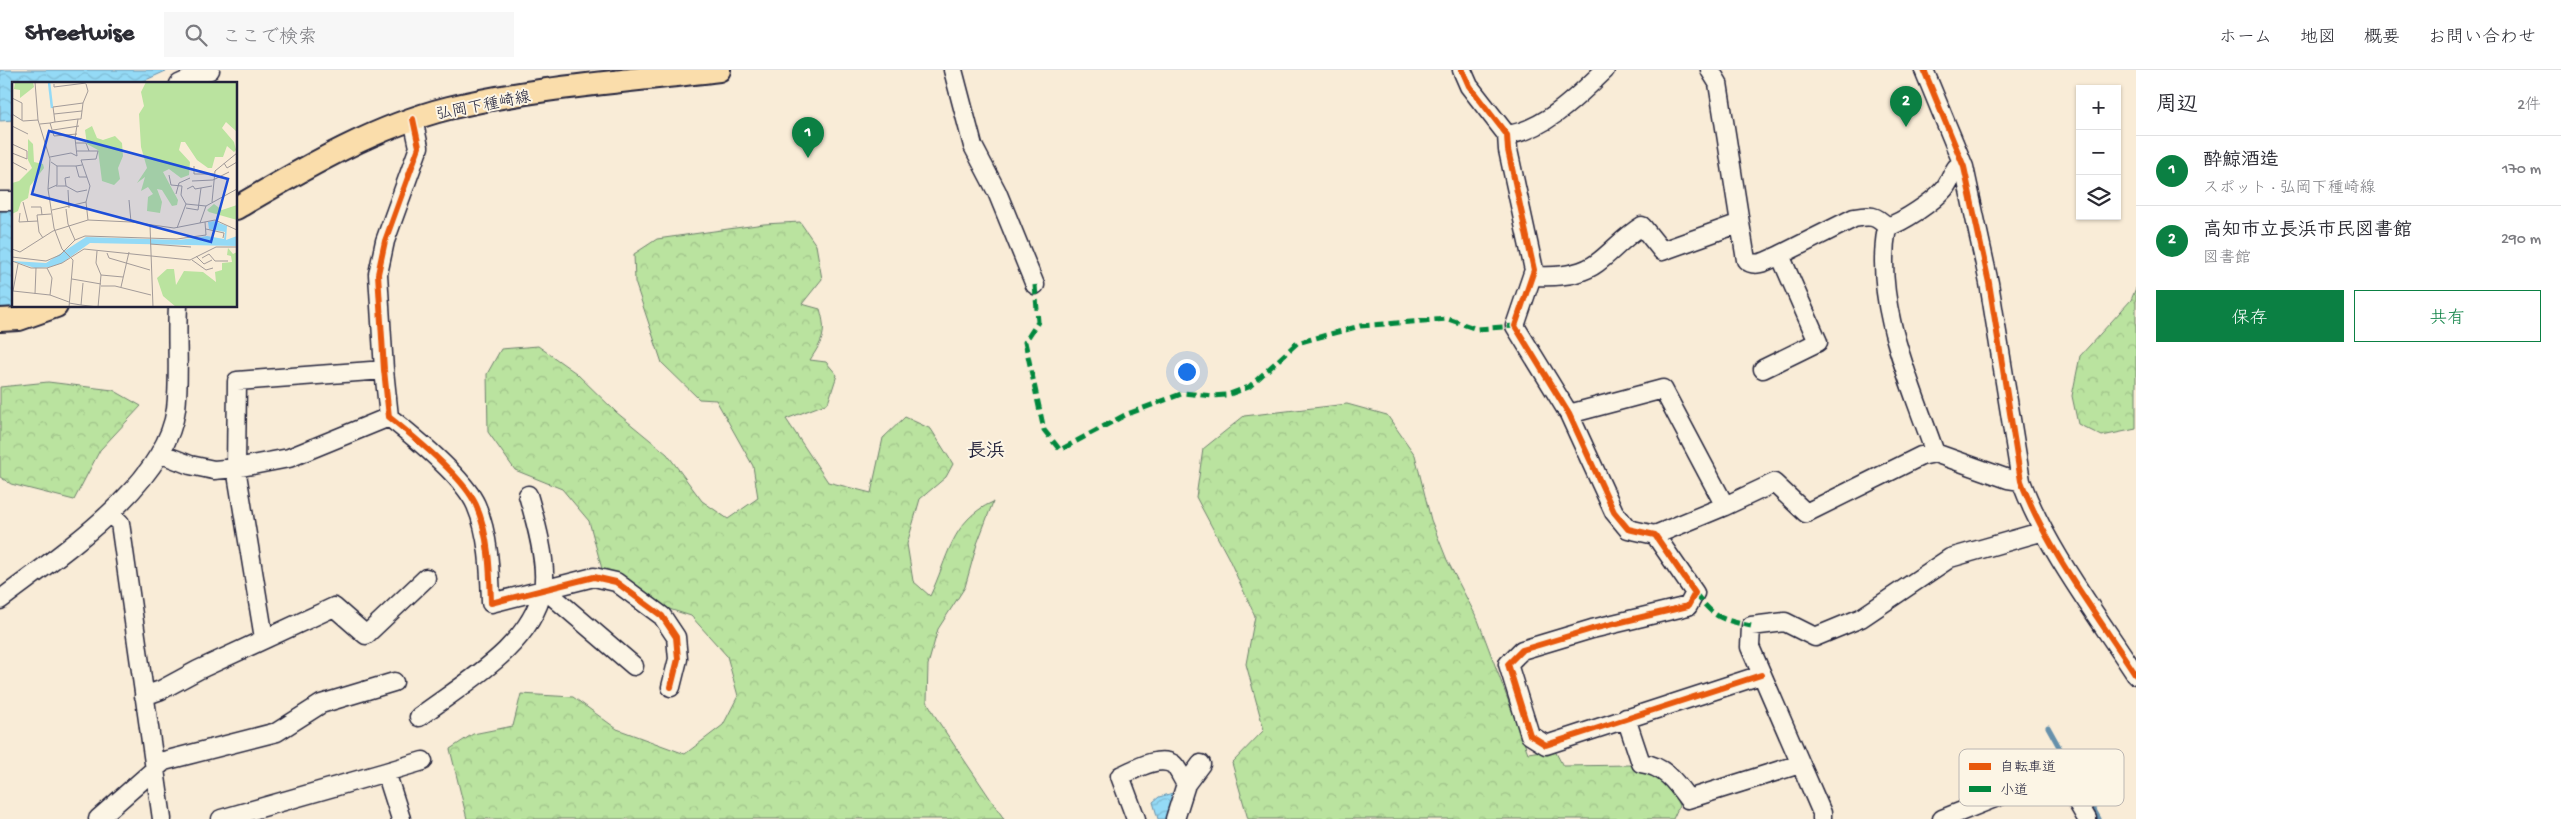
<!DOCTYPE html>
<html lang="ja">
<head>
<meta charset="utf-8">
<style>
	:root { --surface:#fff; --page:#f7f7f7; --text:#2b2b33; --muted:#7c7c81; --line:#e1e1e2; --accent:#0b8043 }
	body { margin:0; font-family:"Gochi Hand","Klee One",sans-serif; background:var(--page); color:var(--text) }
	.controls { position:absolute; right:15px; top:15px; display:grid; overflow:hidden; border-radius:0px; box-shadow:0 1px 4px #0004 }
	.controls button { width:45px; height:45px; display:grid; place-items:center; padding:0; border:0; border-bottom:1px solid var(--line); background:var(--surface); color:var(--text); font:25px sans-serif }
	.you { position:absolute; left:1186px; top:301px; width:18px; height:18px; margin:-12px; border:4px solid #fff; border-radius:50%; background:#1a73e8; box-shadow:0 0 0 8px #1a73e833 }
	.badge { display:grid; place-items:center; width:32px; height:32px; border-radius:50%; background:var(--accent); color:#fff; font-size:16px; font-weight:700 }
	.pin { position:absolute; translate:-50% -41px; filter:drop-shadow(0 1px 2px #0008) }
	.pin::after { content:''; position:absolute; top:26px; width:18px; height:15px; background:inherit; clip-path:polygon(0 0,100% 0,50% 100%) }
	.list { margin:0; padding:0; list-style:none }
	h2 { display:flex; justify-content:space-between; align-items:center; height:65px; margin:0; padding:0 20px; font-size:21px }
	h2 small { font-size:16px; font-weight:400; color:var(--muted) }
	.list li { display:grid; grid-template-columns:32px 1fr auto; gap:15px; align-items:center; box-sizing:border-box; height:70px; padding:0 20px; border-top:1px solid var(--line) }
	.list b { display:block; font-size:19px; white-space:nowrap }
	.list p { margin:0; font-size:16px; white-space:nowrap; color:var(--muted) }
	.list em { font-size:16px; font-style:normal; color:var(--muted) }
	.actions { display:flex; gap:10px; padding:15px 20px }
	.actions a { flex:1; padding:11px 0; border:1px solid var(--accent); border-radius:0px; text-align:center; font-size:18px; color:var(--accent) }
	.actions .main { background:var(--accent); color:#fff }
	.icon { flex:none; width:28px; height:28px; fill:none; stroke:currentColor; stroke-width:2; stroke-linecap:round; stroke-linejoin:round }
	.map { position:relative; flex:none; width:2136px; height:749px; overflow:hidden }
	header { display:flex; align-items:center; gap:30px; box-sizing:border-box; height:70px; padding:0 25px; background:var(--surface); border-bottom:1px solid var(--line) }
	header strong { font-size:24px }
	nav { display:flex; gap:28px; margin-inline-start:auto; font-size:18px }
	.search { width:350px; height:45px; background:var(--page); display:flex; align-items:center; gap:12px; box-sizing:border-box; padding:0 18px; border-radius:0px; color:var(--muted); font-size:19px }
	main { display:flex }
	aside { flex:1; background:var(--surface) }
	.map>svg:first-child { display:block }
	.forest { fill:url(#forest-crowns); stroke:#6e826d }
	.water { fill:url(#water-waves); stroke:#6690ab }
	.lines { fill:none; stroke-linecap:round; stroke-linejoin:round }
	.stream { stroke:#6690ab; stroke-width:5 }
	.minor-casing { stroke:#22223b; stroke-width:21 }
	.major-casing { stroke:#22223b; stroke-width:26 }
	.minor { stroke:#fcf5e5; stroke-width:18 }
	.major { stroke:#faddab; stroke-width:22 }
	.quiet { stroke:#00873e; stroke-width:5; stroke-dasharray:10 5; stroke-linecap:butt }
	.cycleway-casing { stroke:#fcf5e5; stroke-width:9 }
	.cycleway { stroke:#e8590c; stroke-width:6 }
	.labels { text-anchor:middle; stroke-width:4; stroke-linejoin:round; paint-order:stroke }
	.street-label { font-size:16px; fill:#22223b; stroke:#fcf5e5 }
	.quarter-label { font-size:19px; font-weight:bold; fill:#22223b; stroke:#fcf5e5 }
	.inset-river { fill:none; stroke:#94daf6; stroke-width:2.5 }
	.inset-road { fill:none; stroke:#a39b99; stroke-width:1 }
	.view { fill:#1d4ed8; fill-opacity:0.15; stroke:#1d4ed8; stroke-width:2.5 }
	.inset-edge { fill:none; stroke:#22223b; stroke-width:2.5 }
	.key { fill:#fcf5e5; stroke:#bbb6b2; stroke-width:1 }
	.key-label { font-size:14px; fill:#22223b }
</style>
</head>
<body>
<header>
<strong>Streetwise</strong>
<div class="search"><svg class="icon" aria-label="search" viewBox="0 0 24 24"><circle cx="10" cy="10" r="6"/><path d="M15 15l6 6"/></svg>ここで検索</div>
<nav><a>ホーム</a><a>地図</a><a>概要</a><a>お問い合わせ</a></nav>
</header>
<main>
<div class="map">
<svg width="2136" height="749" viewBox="0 0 2136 749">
	<defs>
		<pattern id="forest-crowns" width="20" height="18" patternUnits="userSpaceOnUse" patternTransform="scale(1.25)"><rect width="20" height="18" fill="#bae39f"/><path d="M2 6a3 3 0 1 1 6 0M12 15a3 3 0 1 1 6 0" fill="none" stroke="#a0c28a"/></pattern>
		<pattern id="water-waves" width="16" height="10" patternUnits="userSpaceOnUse" patternTransform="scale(1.25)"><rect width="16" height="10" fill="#94daf6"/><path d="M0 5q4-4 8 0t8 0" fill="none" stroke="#7fbbd4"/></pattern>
	</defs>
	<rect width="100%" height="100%" fill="#f9ecd7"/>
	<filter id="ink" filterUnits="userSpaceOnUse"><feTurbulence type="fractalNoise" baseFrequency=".02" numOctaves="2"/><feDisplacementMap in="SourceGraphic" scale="10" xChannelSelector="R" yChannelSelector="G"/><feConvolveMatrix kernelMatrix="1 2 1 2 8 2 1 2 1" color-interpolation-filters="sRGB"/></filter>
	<g filter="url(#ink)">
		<path class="forest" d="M800,152L816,175L822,209L802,234L820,239C827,263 823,270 810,290L826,292L837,305L828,333L786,349L828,412L871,423L883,368L905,347L931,359L953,394L946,407L920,429L907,474L913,511L930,526C948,489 951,450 993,432L977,474L965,517L938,559L928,595L927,631L938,651L1004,749H467L450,679L473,664L513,656L521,624L573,627L617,659L685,684L723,655L738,626L727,586L691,546L644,531L602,499L589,451L562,419L515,400L488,362L487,304L501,279L538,276L576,303L616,342L667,384L702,431L728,449L758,428L753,396L716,330L699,329L662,293L635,212L634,184L657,169L764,154Z
			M2136,218V359L2102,366L2078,354L2072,326L2080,286L2131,230Z
			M48,312L113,320L141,336L100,380L74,430L11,414L0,407V317Z
			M1347,334L1387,345L1415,385L1431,450L1447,490L1478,550L1528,683L1554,679L1563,696L1632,695L1672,717L1679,736L1673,749H1248L1232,693L1264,660L1246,594L1255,546L1228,487L1196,427L1203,379L1244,346Z"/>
		<path class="water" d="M0,0H168L137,14H14V50L0,51Z
			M14,140V236H26L0,238V141Z
			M1173,723L1175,727L1167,749H1158L1153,732L1159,727Z"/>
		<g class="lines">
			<path class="stream" d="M2048,657L2099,749"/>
			<defs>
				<path id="minor" d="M953,0L973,76L997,122L1035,215
					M1462,0L1469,16L1507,65L1508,80L1534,200L1515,256L1569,344L1614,442L1628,459L1655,465L1695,523L1688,536L1592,559L1522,580L1508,594L1530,665L1546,675L1761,605
					M1710,0L1718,13L1740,153
					M1924,0L1964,97L1989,213L2021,411C2045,477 2097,545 2136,605
					M179,14L210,0
					M413,49L419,77L385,171L378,204L384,300L389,347C413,366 464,408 476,435C489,465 490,500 491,533L594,507L616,512L662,546L676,567L678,589L671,617
					M1507,65C1545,60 1578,26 1605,0
					M0,131H14
					M1534,200L1537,206C1557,207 1581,205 1597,193C1613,181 1625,166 1642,156L1662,181L1740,153L1746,190C1756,199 1770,189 1780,185
					M1763,299L1818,272L1780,185L1854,148C1870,145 1876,145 1887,157
					M1569,344L1663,319L1725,436L1655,465
					M1935,383C1910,311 1873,234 1887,157C1903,152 1933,132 1944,119C1949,113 1952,104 1956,98L1964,97
					M162,384L190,395L214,400L236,398L289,388L389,347
					M1725,436L1774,413L1806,443L1921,386L1935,383L2008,409L2021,411
					M110,444L120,453L162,749
					M543,518L634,596
					M0,530C57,486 166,416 176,339C180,305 176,270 178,236
					M266,568L263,562L236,398L237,311L384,300
					M144,626L161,620L198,600L334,537L366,565L426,508
					M419,647C464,613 530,578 543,519C548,494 535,449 528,425
					M1626,648L1641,693C1664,696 1675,711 1688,729L1800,694
					M386,702L423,691
					M98,749L164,691L277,662L321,634L394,612
					M221,749L386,702L401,749
					M1136,749L1120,706C1134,700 1158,685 1173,694C1178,698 1182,709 1186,714
					M1175,749L1186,714L1201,694
					M1822,749V743L1750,577L1751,556L1785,552L1815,567L1861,548L1950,488L2044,461
					M1942,749L2060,702L2087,749"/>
				<path id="major" d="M236,138C303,99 373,57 449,38C534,17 632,11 719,0
					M0,250L19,249L56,236"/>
			</defs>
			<use href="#minor" class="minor-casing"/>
			<use href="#major" class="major-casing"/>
			<use href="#minor" class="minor"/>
			<use href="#major" class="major"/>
			<path class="quiet" d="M1035,215L1038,252L1025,272L1044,360L1060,380L1125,345L1184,323L1212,326L1227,325L1249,317L1297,273L1360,256L1448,249L1477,259L1515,256
				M1695,523C1715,548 1719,549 1751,556"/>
			<defs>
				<path id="cycleway" d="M1462,0L1469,16L1507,65L1508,80L1534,200L1515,256L1569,344L1614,442L1628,459L1655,465L1695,523L1688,536L1592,559L1522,580L1508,594L1530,665L1546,675L1761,605
					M1924,0L1964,97L1989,213L2021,411C2045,477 2097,545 2136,605
					M413,49L419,77L385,171L378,204L384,300L389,347C413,366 464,408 476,435C489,465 490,500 491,533L594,507L616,512L662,546L676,567L678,589L671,617"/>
			</defs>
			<use href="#cycleway" class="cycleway-casing"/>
			<use href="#cycleway" class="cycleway"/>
		</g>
	</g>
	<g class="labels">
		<g class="street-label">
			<text transform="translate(483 34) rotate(-11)" y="6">弘岡下種崎線</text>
		</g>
		<g class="quarter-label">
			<text x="986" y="386">長浜</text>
		</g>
	</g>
	<g transform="translate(12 12)">
		<rect width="225" height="225" fill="#f9ecd7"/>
		<path d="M3,0H21L22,5L8,16V8L2,7ZM134,0H225V50L214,40L210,46L222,60L224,68L222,70L215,64L211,75H203L200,86H196L185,78L173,60H169L167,68L178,80L177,93L169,96L157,87L151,90L166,118L165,123L160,124L150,108L145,107L150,120L148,131L135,129L136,115L141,112L136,105L129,109L133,95L125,101L135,86L129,65L127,32L132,24L129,10ZM80,44L85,56L91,58L103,54L110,61L111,74L106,86L108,97L102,103L90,99L86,68L75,62L73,48ZM16,57L21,62L22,80L31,82L32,86L18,104L16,116L9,120L6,129L0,132V101L7,99L20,86L16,78ZM202,122L210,128L225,123V138L197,130L195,128ZM216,166L221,172L225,170V225H164L151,214L145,196L155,187H162L164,203L172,189L191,190L204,200L203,190L210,188V181L220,180L219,174L215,173Z" fill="#bae39f"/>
		<path d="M202,139L215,144L214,158L225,154V164L78,161L50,181L38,185L23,186L0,179L34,181L74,155L167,158L195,154L212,157L213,150L197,147L196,140Z" fill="#94daf6"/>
		<path class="inset-river" d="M37,0L40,26"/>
		<path class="inset-road" d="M23,0L26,38L38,77L36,107L42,146L50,167L61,178L57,225M42,2V5L74,1M0,16L10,21V38M71,21L76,9L74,2M0,32L11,39L26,38M42,32L70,29M38,41L42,54L65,52M28,42L38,41L43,40L66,37H69L71,21L41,25L43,40M0,44L16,52M41,48L67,44M64,61H74L77,69M0,62L15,69V77L0,71M65,69H86L84,77L69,78L78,104L74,120L76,138M38,75L59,71L65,74L63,56L66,37M0,80L15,88M39,80L45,84H64M212,81L215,86L225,80M70,83L64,84L67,95H75M182,84V92H202M157,93L159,103L170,104L169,113L174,122L165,146M180,99L201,98L217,90M44,104H54L53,96L58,95M54,104L65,110L75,108M36,107L45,103V84M175,107L181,104L183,107L200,104M56,108L57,126M164,112L167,101L178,96M117,118L119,140M11,120L16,140M200,120L203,89L225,71M174,122L194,124M19,125H29L30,133M174,126L186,128L189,106M54,127L56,142L63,158M40,128L74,120M8,131L7,140L26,139M188,141L194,124L225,107M138,143L141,225M194,147L212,151L211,156M31,156L27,150L25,133L39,132M138,162L179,165M0,167L8,170L41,149L76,138L119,140L162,146L203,138L225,148M85,169L84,181L89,193L86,225M95,171L97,176L138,188M184,174L192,182L200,178M0,175L34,179L48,173L63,158L73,154L165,157L194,153L193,140M190,176L197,172L203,179H216M180,178L194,188L201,186M0,179L19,186H35L50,181L72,167L178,178L204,165H225M6,182L1,209L38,213L57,220M35,186L40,196L38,213M89,193L111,195M60,197L89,202M89,204H103L139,213M109,205L117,170M23,212L24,186M57,221L69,223L71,201M69,223L86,225"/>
		<path class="view" d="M37,49L216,97L199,160L20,112Z"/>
		<rect width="225" height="225" class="inset-edge"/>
	</g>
	<rect x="1959" y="679" width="165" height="57" rx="8" class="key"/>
	<rect x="1969" y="693" width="22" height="7" fill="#e8590c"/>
	<rect x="1969" y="716" width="22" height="6" fill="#00873e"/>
	<g class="key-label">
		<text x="2000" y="701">自転車道</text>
		<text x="2000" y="724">小道</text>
	</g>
</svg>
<div class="controls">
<button>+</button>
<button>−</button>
<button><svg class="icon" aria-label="layers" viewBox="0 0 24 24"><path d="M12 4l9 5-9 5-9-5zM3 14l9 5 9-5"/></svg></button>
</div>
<div class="you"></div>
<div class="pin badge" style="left:808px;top:88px">1</div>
<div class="pin badge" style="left:1906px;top:57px">2</div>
</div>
<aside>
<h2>周辺<small>2件</small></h2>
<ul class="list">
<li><span class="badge">1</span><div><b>酔鯨酒造</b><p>スポット · 弘岡下種崎線</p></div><em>170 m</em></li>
<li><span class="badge">2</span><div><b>高知市立長浜市民図書館</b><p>図書館</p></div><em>290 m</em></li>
</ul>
<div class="actions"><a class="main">保存</a><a>共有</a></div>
</aside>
</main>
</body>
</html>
